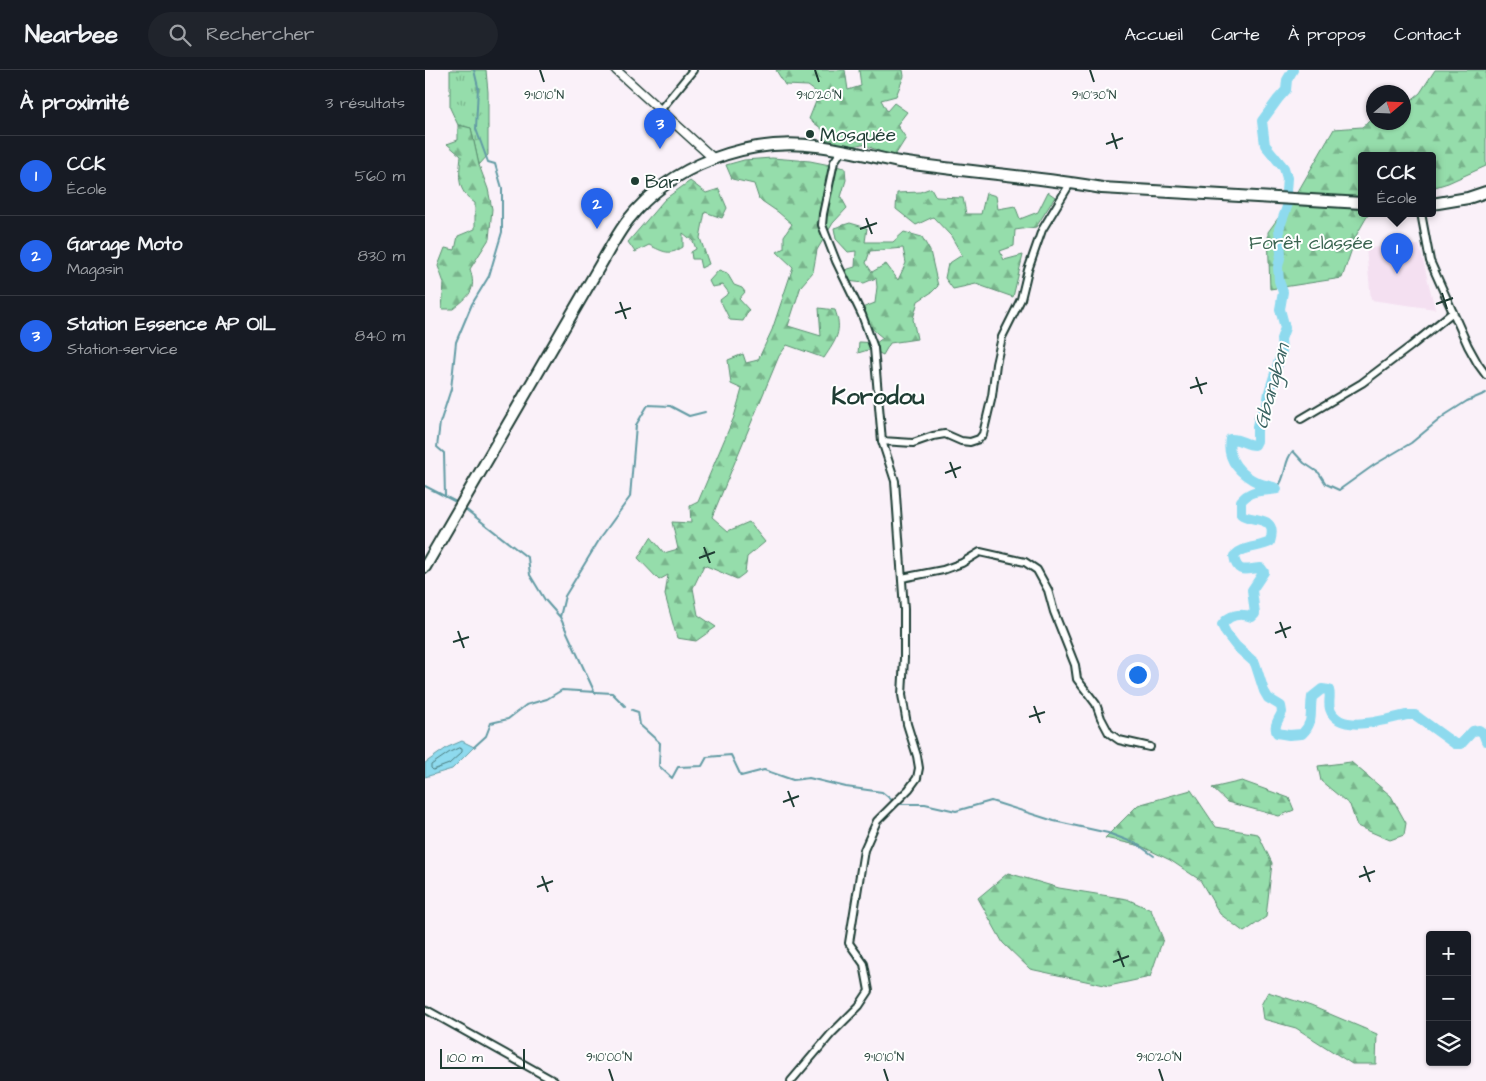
<!DOCTYPE html>
<html lang="fr">
<head>
<meta charset="utf-8">
<style>
	:root { --surface:#171b24; --page:#20242c; --text:#f1f3f6; --muted:#9ea1a6; --line:#363941; --accent:#2563eb }
	body { margin:0; font-family:"Architects Daughter",sans-serif; background:var(--page); color:var(--text) }
	.controls { position:absolute; right:15px; bottom:15px; display:grid; overflow:hidden; border-radius:5px; box-shadow:0 1px 4px #0004 }
	.controls button { width:45px; height:45px; display:grid; place-items:center; padding:0; border:0; border-bottom:1px solid var(--line); background:var(--surface); color:var(--text); font:25px sans-serif }
	.compass { position:absolute; left:941px; top:15px; width:45px; height:45px; border-radius:50%; background:var(--surface); box-shadow:0 1px 4px #0004; rotate:71deg }
	.scale { position:absolute; left:15px; bottom:12px; width:85px; box-sizing:border-box; padding-left:5px; border:2px solid #1f3d34; border-top:0; font-size:14px; line-height:18px; white-space:nowrap; color:#1f3d34; -webkit-text-stroke:4px #fff; paint-order:stroke }
	.you { position:absolute; left:712px; top:604px; width:18px; height:18px; margin:-12px; border:4px solid #fff; border-radius:50%; background:#1a73e8; box-shadow:0 0 0 8px #1a73e833 }
	.badge { display:grid; place-items:center; width:32px; height:32px; border-radius:50%; background:var(--accent); color:#fff; font-size:16px; font-weight:700 }
	.pin { position:absolute; translate:-50% -41px; filter:drop-shadow(0 1px 2px #0008) }
	.pin::after { content:''; position:absolute; top:26px; width:18px; height:15px; background:inherit; clip-path:polygon(0 0,100% 0,50% 100%) }
	.popup { position:absolute; left:933px; top:82px; width:78px; height:65px; box-sizing:border-box; display:grid; place-content:center; border-radius:5px; background:var(--surface); filter:drop-shadow(0 1px 4px #0005); font-size:16px; white-space:nowrap; color:var(--muted) }
	.popup b { font-size:19px; color:var(--text) }
	.popup::after { content:''; position:absolute; left:50%; top:100%; margin-left:-10px; border:10px solid transparent; border-top-color:var(--surface) }
	.list { margin:0; padding:0; list-style:none }
	h2 { display:flex; justify-content:space-between; align-items:center; height:65px; margin:0; padding:0 20px; font-size:21px }
	h2 small { font-size:16px; font-weight:400; color:var(--muted) }
	.list li { display:grid; grid-template-columns:32px 1fr auto; gap:15px; align-items:center; box-sizing:border-box; height:80px; padding:0 20px; border-top:1px solid var(--line) }
	.list b { display:block; font-size:19px; white-space:nowrap }
	.list p { margin:0; font-size:16px; white-space:nowrap; color:var(--muted) }
	.list em { font-size:16px; font-style:normal; color:var(--muted) }
	.icon { flex:none; width:28px; height:28px; fill:none; stroke:currentColor; stroke-width:2; stroke-linecap:round; stroke-linejoin:round }
	.map { position:relative; flex:none; width:1061px; height:1011px; overflow:hidden }
	header { display:flex; align-items:center; gap:30px; box-sizing:border-box; height:70px; padding:0 25px; background:var(--surface); border-bottom:1px solid var(--line) }
	header strong { font-size:24px }
	nav { display:flex; gap:28px; margin-inline-start:auto; font-size:18px }
	.search { width:350px; height:45px; background:var(--page); display:flex; align-items:center; gap:12px; box-sizing:border-box; padding:0 18px; border-radius:28px; color:var(--muted); font-size:19px }
	main { display:flex }
	aside { flex:1; background:var(--surface) }
	.map>svg:first-child { display:block }
	.built { fill:#f4e0f1 }
	.grass { fill:url(#grass-tufts); stroke:#5a8d70 }
	.forest { fill:url(#forest-firs); stroke:#5a8d70; fill-rule:evenodd }
	.water { fill:#8edaee; stroke:#629ba4 }
	.lines { fill:none; stroke-linecap:round; stroke-linejoin:round }
	.shore { stroke:#4b7c7e; stroke-width:1 }
	.stream { stroke:#629ba4; stroke-width:2 }
	.river { stroke:#8edaee; stroke-width:10 }
	.minor-casing { stroke:#1f3d34; stroke-width:10 }
	.tertiary-casing { stroke:#1f3d34; stroke-width:11 }
	.trunk-casing { stroke:#1f3d34; stroke-width:14 }
	.minor { stroke:#fff; stroke-width:6 }
	.tertiary { stroke:#fff; stroke-width:8 }
	.trunk { stroke:#fff; stroke-width:10 }
	.ticks { fill:none; stroke:#1f3d34; stroke-width:2 }
	.poi-dot { fill:#1f3d34; stroke:#fff; stroke-width:2 }
	.labels { text-anchor:middle; stroke-width:4; stroke-linejoin:round; paint-order:stroke }
	.poi-label { font-size:19px; fill:#1f3d34; stroke:#fff; text-anchor:start }
	.park-label { font-size:19px; fill:#3c6552; stroke:#fff }
	.water-label { font-size:20px; font-style:italic; fill:#3b6462; stroke:#fff }
	.district-label { font-size:24px; font-weight:bold; fill:#1f3d34; stroke:#fff }
	.ticks-label { font-size:12px; text-anchor:middle; fill:#1f3d34; stroke:#fff; stroke-width:4; stroke-linejoin:round; paint-order:stroke }
</style>
</head>
<body>
<header>
<strong>Nearbee</strong>
<div class="search"><svg class="icon" aria-label="search" viewBox="0 0 24 24"><circle cx="10" cy="10" r="6"/><path d="M15 15l6 6"/></svg>Rechercher</div>
<nav><a>Accueil</a><a>Carte</a><a>À propos</a><a>Contact</a></nav>
</header>
<main>
<aside>
<h2>À proximité<small>3 résultats</small></h2>
<ul class="list">
<li><span class="badge">1</span><div><b>CCK</b><p>École</p></div><em>560 m</em></li>
<li><span class="badge">2</span><div><b>Garage Moto</b><p>Magasin</p></div><em>830 m</em></li>
<li><span class="badge">3</span><div><b>Station Essence AP OIL</b><p>Station-service</p></div><em>840 m</em></li>
</ul>
</aside>
<div class="map">
<svg width="1061" height="1011" viewBox="0 0 1061 1011">
	<defs>
		<pattern id="grass-tufts" width="24" height="20" patternUnits="userSpaceOnUse" patternTransform="scale(1.25)"><rect width="24" height="20" fill="#95ddab"/><path d="M3 7l-1-3M5 7V3M7 7l1-3M15 17l-1-3M17 17v-4M19 17l1-3" fill="none" stroke="#79b48c"/></pattern>
		<pattern id="forest-firs" width="22" height="20" patternUnits="userSpaceOnUse" patternTransform="scale(1.25)"><rect width="22" height="20" fill="#95ddab"/><path d="M5 1l3.5 6h-7zM16 11l3.5 6h-7z" fill="#79b48c"/></pattern>
	</defs>
	<rect width="100%" height="100%" fill="#faf1f9"/>
	<filter id="ink" filterUnits="userSpaceOnUse"><feTurbulence type="fractalNoise" baseFrequency=".02" numOctaves="2"/><feDisplacementMap in="SourceGraphic" scale="10" xChannelSelector="R" yChannelSelector="G"/><feConvolveMatrix kernelMatrix="1 2 1 2 8 2 1 2 1" color-interpolation-filters="sRGB"/></filter>
	<g filter="url(#ink)">
		<path class="built" d="M994,175L1010,239L946,230L941,178Z"/>
		<path class="grass" d="M25,0H61L63,22V85L54,95L46,58L33,55L25,38Z"/>
		<path class="forest" d="M351,0H420L423,20L436,16L434,0H478L479,6L471,26L456,30L462,41L469,33L482,42L472,55L481,68L469,87L437,74L420,78L399,71L397,59L384,49L394,24L383,16L360,15Z
			M1010,0H1061V96L1023,113L1007,118V85H937V143H944L932,164L917,208L845,219L843,162L875,118L909,59L937,57L948,48V52H978L979,36L995,23Z
			M33,55L46,58L54,95L63,119L67,139L64,169L45,199C52,221 44,226 28,239H17L19,213L13,196L20,178L30,180L33,166L50,159V133C31,120 34,107 36,86L22,74L33,70Z
			M347,88L385,91L420,98L421,110L416,127L422,138L408,153L392,180L388,202L376,216L363,256L396,266L394,238L410,240C418,261 411,270 399,288L362,275L354,286L287,447L303,461L324,452L340,472L322,487L320,503L312,509L279,495L268,518L273,545L291,557L271,571L252,568L240,525L243,505L234,510L213,488L226,467L239,483L253,479L247,452L266,453L265,436L273,432L309,347L317,319L306,314L303,290L318,284L321,293L333,290L347,260L368,197L352,182L359,178V166L367,154L353,142L334,129L329,114L307,109L301,95L319,90Z
			M265,111L281,123L294,119L302,138L297,148L280,142L275,168L284,194L276,198L274,189H267L266,182L271,179L268,171L258,163V177C244,186 239,182 224,175L210,182L203,172L240,129Z
			M506,118L511,127L538,128L541,144H556L561,123L571,126L573,139L590,136L595,149L613,142L623,122L630,127L611,157L590,160L589,176L575,181L579,190L598,185L588,227L551,214L528,219L520,208L523,194L537,185L526,166L508,147L491,155L471,139L472,123L495,122Z
			M425,153L442,158L440,172H468L479,162L497,167L505,181L513,216L507,222L493,231L488,249L492,269L465,273L458,285L446,279L433,283L434,272L451,273L458,268C448,260 437,251 437,238L450,233L452,217L451,208L439,213L422,211L420,200L430,197L431,181L423,182L411,169L409,158ZM478,178L481,193L473,210L461,194L447,202L441,193L445,181Z
			M294,200L302,203L309,215L317,218L320,222L314,229L324,240L318,251L305,250L295,230L304,223L298,215L287,217L284,211Z
			M926,692L966,726L981,753L979,765L965,770L932,756L925,735L896,711L893,696Z
			M817,711L864,728L869,740L854,746L802,732L787,718Z
			M766,720L791,757L833,764L847,793L841,847L819,862L795,844L775,810L745,790L716,776L680,768L713,735Z
			M583,803L634,818L702,829L726,840L738,869L725,907L684,916L605,899L578,873L553,828Z
			M843,922L886,936L952,964L951,994H927L871,958L838,949L836,935Z"/>
		<path class="water" d="M37,671L49,677L27,699L0,707V693L23,677Z"/>
		<g class="lines">
			<path class="shore" d="M34,678L37,679V682L24,694L8,700L6,698V695L25,682Z"/>
			<path class="stream" d="M0,416L33,433
				M852,418C862,408 858,391 868,381L879,393L894,403L901,414L914,420L949,395L986,373L1020,345L1042,331L1061,323
				M20,426L19,383L12,377L15,353L26,319L31,272L47,234L64,206L77,162V118L70,94L63,92L51,59L53,17L49,0
				M39,438L103,488L105,505L120,530L135,547L170,623
				M135,547L140,526L176,467L205,427L211,355L223,335L245,336L264,346L280,342
				M207,640L213,642L215,655L235,673L234,696L247,708L253,697L277,696L282,687L306,685L316,706L339,700L368,710L384,708L421,717L457,722L468,731
				M49,677L61,666L66,653L83,649L101,635L122,629L137,620L187,623L200,636
				M472,734H500L531,741L566,731L629,751L683,763L712,774L729,786"/>
			<path class="river" d="M868,0L862,10L861,20L853,29L837,51L840,75L859,98L862,108L861,121L863,134L854,159L856,184L853,197L854,211L858,222L855,239L860,258L856,269L857,281L844,322L842,336L834,347L832,356V371L830,375C820,375 815,368 805,369C801,390 816,405 834,413C840,416 848,415 852,419C837,422 827,418 816,431V444C825,453 854,443 845,472C833,478 818,476 809,486C812,506 823,498 836,498L839,502L827,520L830,544L827,547C816,543 804,544 797,555L801,563L811,576L830,593L839,621L843,628L856,636L857,642C854,650 848,655 852,663L864,665L877,664C890,651 884,643 887,627L897,619L904,620C906,626 903,632 905,639C914,666 964,648 982,645H990L1030,674H1036L1048,661L1054,660L1058,663L1061,671"/>
			<defs>
				<path id="minor" d="M236,39L268,0
					M996,143L1005,191L1043,276L1053,294L1061,305
					M876,349L937,313L986,276L1028,242
					M457,371L488,373L508,366L520,364L536,371L545,372L554,369L558,364L567,326L571,294L577,267L596,229L603,200L617,160L646,112
					M477,508L518,500L537,493L555,482L600,492L612,500L623,520L629,542L650,595L652,609L671,634L676,648L684,663L694,670L725,677
					M0,939L129,1011
					M366,1011L406,964L434,936L444,921L439,894L424,873L439,780L447,762L452,751L484,719L492,708L494,698L492,686L482,654L477,625L479,588V539L470,411L457,371L449,278L437,245L411,191L397,155L398,144L409,92L417,80"/>
				<path id="tertiary" d="M191,0L289,89"/>
				<path id="trunk" d="M1007,134L1043,128L1061,122
					M0,497L177,192C185,178 193,163 203,150C246,95 323,67 392,76C420,79 447,87 474,92C541,102 610,106 677,118L937,133"/>
			</defs>
			<use href="#minor" class="minor-casing"/>
			<use href="#tertiary" class="tertiary-casing"/>
			<use href="#trunk" class="trunk-casing"/>
			<use href="#minor" class="minor"/>
			<use href="#tertiary" class="tertiary"/>
			<use href="#trunk" class="trunk"/>
		</g>
	</g>
	<path class="ticks" d="M115,0L119,12M390,0L394,12M665,0L669,12M687,63L692,79M681,74L698,68M441,148L447,164M435,159L452,153M1017,223L1022,239M195,232L201,249M1011,234L1028,228M190,243L206,238M771,307L777,324M765,318L782,313M525,392L531,408M520,403L536,397M279,477L285,493M274,488L290,482M855,552L861,568M33,561L39,578M850,563L866,557M28,572L44,567M609,636L615,653M604,647L620,642M363,721L369,737M358,732L374,726M939,796L945,812M117,806L123,822M934,807L950,801M112,817L128,811M693,881L699,897M688,892L704,886M184,999L188,1011M459,999L463,1011M734,999L738,1011"/>
	<g class="poi-dot">
		<circle cx="385" cy="64" r="5"/>
		<circle cx="210" cy="111" r="5"/>
	</g>
	<g class="labels">
		<g class="poi-label">
			<text x="395" y="71">Mosquée</text>
			<text x="220" y="118">Bar</text>
		</g>
		<g class="park-label">
			<text x="886" y="179">Forêt classée</text>
		</g>
		<g class="water-label">
			<text transform="translate(846 316) rotate(-75)" y="7">Gbangban</text>
		</g>
		<g class="district-label">
			<text x="453" y="334">Korodou</text>
		</g>
	</g>
	<g class="ticks-label">
		<text x="119" y="29">9°10'10"N</text>
		<text x="394" y="29">9°10'20"N</text>
		<text x="669" y="29">9°10'30"N</text>
		<text x="184" y="991">9°10'00"N</text>
		<text x="459" y="991">9°10'10"N</text>
		<text x="734" y="991">9°10'20"N</text>
	</g>
</svg>
<div class="controls">
<button>+</button>
<button>−</button>
<button><svg class="icon" aria-label="layers" viewBox="0 0 24 24"><path d="M12 4l9 5-9 5-9-5zM3 14l9 5 9-5"/></svg></button>
</div>
<svg class="compass" viewBox="-18 -18 36 36"><path d="M0-13l5 13h-10z" fill="#e53935"/><path d="M0 13l5-13h-10z" fill="#9ea1a6"/></svg>
<div class="scale">100 m</div>
<div class="you"></div>
<div class="pin badge" style="left:972px;top:204px">1</div>
<div class="popup"><b>CCK</b>École</div>
<div class="pin badge" style="left:172px;top:159px">2</div>
<div class="pin badge" style="left:235px;top:79px">3</div>
</div>
</main>
</body>
</html>
